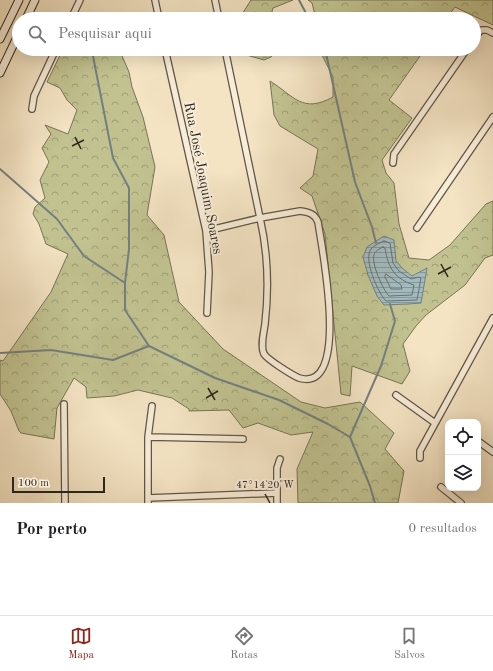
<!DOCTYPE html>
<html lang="pt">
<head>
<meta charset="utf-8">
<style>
	:root { --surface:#fff; --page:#f6f6f6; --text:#202124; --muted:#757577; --line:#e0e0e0; --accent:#8f2418 }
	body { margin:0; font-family:"Old Standard TT",serif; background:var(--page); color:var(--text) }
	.controls { position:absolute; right:12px; bottom:12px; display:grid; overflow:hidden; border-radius:8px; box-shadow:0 4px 16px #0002 }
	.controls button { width:36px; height:36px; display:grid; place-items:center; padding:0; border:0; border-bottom:1px solid var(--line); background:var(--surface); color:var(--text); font:20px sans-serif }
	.scale { position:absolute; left:12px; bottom:10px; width:93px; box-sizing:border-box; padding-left:4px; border:2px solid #2f271e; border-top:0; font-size:11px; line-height:14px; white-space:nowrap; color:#2f271e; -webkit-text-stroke:3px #f8edd9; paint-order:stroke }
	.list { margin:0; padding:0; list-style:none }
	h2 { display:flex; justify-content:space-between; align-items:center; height:52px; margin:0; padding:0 16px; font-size:17px }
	h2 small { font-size:13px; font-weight:400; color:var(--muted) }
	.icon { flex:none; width:22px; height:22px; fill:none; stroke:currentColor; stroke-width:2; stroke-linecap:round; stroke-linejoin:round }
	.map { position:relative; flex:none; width:493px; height:503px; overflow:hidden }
	.search { position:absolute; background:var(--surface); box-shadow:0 4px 16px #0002; left:12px; right:12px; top:12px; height:44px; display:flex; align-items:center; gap:10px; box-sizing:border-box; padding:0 14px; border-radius:22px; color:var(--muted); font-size:15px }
	.sheet { height:112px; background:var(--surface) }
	nav { display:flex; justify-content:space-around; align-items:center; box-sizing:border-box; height:56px; border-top:1px solid var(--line); background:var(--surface); font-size:11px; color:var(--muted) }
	nav a { display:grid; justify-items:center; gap:2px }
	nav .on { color:var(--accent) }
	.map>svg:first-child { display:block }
	.forest { fill:url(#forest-crowns); stroke:#787457 }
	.water { fill:url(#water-rules); stroke:#74807f }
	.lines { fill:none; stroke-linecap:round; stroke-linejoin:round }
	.shore { stroke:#68716e; stroke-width:1 }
	.stream { stroke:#74807f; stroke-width:2 }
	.street-casing { stroke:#605648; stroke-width:8 }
	.secondary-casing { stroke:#2f271e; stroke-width:9 }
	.street { stroke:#f8edd9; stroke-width:5.5 }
	.secondary { stroke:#f8edd9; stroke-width:7 }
	.ticks { fill:none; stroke:#2f271e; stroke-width:1.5 }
	.labels { text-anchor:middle; stroke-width:4; stroke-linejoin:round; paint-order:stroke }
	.street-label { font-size:14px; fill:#2f271e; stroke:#f8edd9 }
	.ticks-label { font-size:10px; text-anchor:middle; fill:#2f271e; stroke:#f8edd9; stroke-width:4; stroke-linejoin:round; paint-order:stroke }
</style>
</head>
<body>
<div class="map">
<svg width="493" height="503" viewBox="0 0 493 503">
	<defs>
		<pattern id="forest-crowns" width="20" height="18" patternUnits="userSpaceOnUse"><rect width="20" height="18" fill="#c1c290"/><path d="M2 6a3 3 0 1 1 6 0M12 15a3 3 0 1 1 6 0" fill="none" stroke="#9d9e75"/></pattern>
		<pattern id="water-rules" width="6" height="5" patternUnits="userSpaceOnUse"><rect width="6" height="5" fill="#a2bbbf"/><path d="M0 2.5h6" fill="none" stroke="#84989b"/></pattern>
	</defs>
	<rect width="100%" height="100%" fill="#f4e4c4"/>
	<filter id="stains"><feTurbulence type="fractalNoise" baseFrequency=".005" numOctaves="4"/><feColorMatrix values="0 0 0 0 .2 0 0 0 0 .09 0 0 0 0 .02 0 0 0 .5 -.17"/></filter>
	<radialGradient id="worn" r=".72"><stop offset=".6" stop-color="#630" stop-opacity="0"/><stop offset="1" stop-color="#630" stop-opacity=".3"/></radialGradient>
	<path class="forest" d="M251,0H293L273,8L270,19H239Z
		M308,0H493V25L455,7L446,19H316L312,3Z
		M63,49H119L129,72L132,87L143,117L155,167L147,215L164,235L179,302L223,349L301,402L325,408L360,402L394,433L385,449L404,471L398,503H298L297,469L313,432L291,435L258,423L243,428L229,410L189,411V409L172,398L138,390L114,396L87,398L86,387L74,378L57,408L54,439L21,433L19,431L11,411L0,394V360L3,361L51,292L68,254L46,244L39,224L33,214L35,207L45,198L40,180L49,162L42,148L51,134L45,125L68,134L77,110L67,100L60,88L47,82Z
		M236,49H278L271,57L264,60L236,52Z
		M319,49H425L389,100L412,118L382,160L386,173L394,183L399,224L409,258L429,260L450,245L486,204L493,201V255L485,258L465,285L426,315L416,326L403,344L410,371L402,384L352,366L350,396L341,394L325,234L312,196L300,188L313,176L318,149L280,126L274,115L270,81C294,96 302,114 333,97V77Z"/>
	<path class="water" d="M384,236L394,240L396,261L402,268L412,276L427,268L421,303L408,304L384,305L377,296L368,275L363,257L367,247Z"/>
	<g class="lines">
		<path class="shore" d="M384,241L390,243L393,263L399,271L411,279L419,277L421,278L417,300L386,301C378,293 363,259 371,249C374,245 380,243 384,241Z
			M383,247L385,248C388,268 395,279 414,285L412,295L389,296C383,290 371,263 374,255C375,251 379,249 383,247Z
			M386,274L401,285L402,289H391L385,277Z"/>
		<path class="stream" d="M299,0L309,19
			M325,49L355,182L372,227L376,243
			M92,51L113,158L129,188V249L125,283V310L149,346L215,378L279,400L328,424L350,437
			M0,169L57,219L84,256L125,283
			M0,353L51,350L113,360L149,346
			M375,503L370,486L350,437L381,366L395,321L390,304"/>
		<defs>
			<path id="street" d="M155,0L159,19
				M215,0L219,19
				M71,19L80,0
				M474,38L481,30H487L493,33
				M165,49L206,231L209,272L207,313
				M32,109L34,96L56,49
				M393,163L394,154L467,49
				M417,228L493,117
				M206,231L260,218L300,211C309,212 315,214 318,222C321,244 352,394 299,378C292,375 268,360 264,354C260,346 264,332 265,324C269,289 268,253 260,218L225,49
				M396,395L435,423
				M64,404L65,503
				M148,437L243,439
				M478,441L493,452
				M420,458V451L493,318
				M441,487L461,503
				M148,498L277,493
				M148,503V437L152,406
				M277,503V468L280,459"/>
			<path id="secondary" d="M26,19L35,0
				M0,39L19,0
				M0,73L19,33"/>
		</defs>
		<use href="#street" class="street-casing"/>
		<use href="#secondary" class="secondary-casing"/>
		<use href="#street" class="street"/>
		<use href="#secondary" class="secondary"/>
	</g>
	<path class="ticks" d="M75,137L81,149M72,146L84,140M441,264L448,277M438,274L451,267M208,388L215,400M206,398L218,391M265,494L270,503"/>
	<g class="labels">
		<g class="street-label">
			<text transform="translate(204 178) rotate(79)" y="5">Rua José Joaquim Soares</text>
		</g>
	</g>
	<g class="ticks-label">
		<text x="265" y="488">47°14'20"W</text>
	</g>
	<rect width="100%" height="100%" filter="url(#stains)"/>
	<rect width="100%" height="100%" fill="url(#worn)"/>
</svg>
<div class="controls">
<button><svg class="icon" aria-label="locate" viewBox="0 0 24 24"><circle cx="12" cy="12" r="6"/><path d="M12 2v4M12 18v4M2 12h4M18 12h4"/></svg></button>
<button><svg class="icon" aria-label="layers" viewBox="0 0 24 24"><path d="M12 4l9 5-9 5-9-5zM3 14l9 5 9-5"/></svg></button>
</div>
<div class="scale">100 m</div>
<div class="search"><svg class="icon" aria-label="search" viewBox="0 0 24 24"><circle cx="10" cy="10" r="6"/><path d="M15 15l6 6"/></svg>Pesquisar aqui</div>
</div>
<section class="sheet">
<h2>Por perto<small>0 resultados</small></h2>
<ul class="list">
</ul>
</section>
<nav>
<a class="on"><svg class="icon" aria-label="map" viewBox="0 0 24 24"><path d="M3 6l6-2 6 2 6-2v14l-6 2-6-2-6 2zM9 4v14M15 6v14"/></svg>Mapa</a>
<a><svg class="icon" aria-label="directions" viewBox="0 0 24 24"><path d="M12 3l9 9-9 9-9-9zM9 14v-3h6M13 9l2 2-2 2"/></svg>Rotas</a>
<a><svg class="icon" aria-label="saved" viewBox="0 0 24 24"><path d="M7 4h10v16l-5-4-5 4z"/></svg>Salvos</a>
</nav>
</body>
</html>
